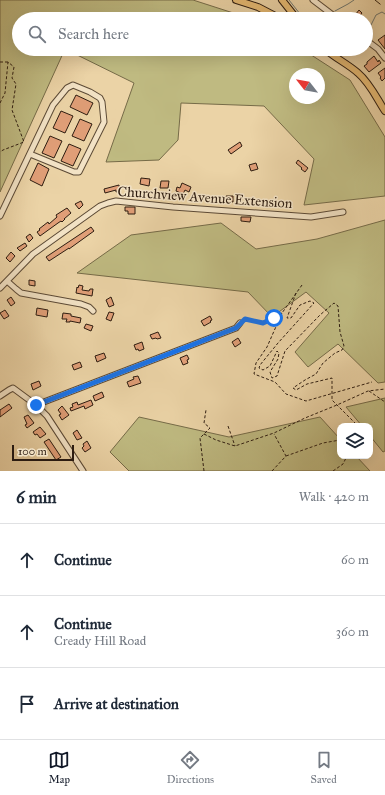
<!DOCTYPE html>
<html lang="en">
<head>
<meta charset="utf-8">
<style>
	:root { --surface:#fff; --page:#f6f6f7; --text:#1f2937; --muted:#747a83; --line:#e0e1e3; --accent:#111827 }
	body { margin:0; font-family:"IM FELL Great Primer",serif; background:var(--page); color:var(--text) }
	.controls { position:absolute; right:12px; bottom:12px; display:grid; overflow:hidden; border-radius:8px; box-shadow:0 4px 16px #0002 }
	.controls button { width:36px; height:36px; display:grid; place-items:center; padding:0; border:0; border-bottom:1px solid var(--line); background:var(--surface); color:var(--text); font:20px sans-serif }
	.compass { position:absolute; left:289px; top:68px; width:36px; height:36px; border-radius:50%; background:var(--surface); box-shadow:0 4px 16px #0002; rotate:301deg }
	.scale { position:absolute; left:12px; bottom:10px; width:62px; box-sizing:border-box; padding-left:4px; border:2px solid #2d1c10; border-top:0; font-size:11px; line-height:14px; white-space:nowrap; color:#2d1c10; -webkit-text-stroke:3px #f2e2c5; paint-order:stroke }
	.stop { position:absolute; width:12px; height:12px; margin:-9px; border:3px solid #1a73e8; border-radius:50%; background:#fff }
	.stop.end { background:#1a73e8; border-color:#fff; box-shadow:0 1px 4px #0008 }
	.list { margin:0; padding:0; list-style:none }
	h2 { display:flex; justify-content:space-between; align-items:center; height:52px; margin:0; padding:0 16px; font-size:17px }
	h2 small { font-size:13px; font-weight:400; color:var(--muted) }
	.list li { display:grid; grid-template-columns:26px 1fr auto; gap:12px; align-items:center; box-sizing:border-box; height:72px; padding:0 16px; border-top:1px solid var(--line) }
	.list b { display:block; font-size:15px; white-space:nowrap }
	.list p { margin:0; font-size:13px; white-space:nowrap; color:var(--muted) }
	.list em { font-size:13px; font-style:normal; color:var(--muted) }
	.icon { flex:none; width:22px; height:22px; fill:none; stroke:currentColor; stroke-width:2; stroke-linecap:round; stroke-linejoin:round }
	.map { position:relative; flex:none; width:385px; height:471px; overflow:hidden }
	.search { position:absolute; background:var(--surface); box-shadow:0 4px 16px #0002; left:12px; right:12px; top:12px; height:44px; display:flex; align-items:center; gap:10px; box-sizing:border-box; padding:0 14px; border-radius:22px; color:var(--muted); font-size:15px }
	.sheet { height:268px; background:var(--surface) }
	nav { display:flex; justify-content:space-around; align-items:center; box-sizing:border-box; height:56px; border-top:1px solid var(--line); background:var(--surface); font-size:11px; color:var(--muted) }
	nav a { display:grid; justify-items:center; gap:2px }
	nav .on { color:var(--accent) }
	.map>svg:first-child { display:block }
	.green { fill:#bfba81; stroke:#766b48; fill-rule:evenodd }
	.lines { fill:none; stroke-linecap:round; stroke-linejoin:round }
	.stream { stroke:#707871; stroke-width:1 }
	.building { fill:#e09e77; stroke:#2d1c10 }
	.minor-casing { stroke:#5c4a36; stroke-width:7 }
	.major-casing { stroke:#2d1c10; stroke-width:8 }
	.path { stroke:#2d1c10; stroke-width:1; stroke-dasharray:3 2; stroke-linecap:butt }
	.minor { stroke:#f2e2c5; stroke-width:5 }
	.major { stroke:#e6ba73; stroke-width:6 }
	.rail { stroke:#2d1c10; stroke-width:1; stroke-dasharray:7 7; stroke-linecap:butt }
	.route { stroke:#1a73e8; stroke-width:5 }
	.labels { text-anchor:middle; stroke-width:3; stroke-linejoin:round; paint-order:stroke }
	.street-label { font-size:14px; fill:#2d1c10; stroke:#f2e2c5 }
</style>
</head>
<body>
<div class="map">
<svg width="385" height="471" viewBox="0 0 385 471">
	<rect width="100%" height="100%" fill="#ebd3a6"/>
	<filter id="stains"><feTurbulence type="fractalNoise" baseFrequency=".005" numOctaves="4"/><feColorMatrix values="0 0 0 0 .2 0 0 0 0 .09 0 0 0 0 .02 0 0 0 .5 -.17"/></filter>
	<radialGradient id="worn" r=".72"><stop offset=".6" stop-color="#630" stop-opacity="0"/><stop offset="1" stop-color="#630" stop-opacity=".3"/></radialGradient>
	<path class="green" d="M0,0H193L252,19H19V49H302L350,80L385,137V196L304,205L314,159L264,106L181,103L178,140L159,160L106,162L134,83L65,49L0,192ZM295,74H319V98H295Z
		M385,220V382L378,383L338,344L308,367L295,352L329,313L306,292L272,317L248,292L77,273L131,235L221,223L256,249L317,239Z
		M385,398V451L383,452L370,436V426H362L346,407Z
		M139,417L229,437L320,417L340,439V456H356L370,471H129L110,452Z"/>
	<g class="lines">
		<path class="stream" d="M289,0L304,19
			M335,11L348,4L354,0
			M321,19L326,15
			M366,35L376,15L382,12L385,14
			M334,49C341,58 347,56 355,49"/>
	</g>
	<path class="building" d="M359,10L362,13L357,19H352Z
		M385,35V49L378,40Z
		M374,56L378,62L379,60L381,63L369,72L364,66L367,64V62Z
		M385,68V78L382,81L380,78L381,77L378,73Z
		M76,95L93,103L87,115L70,107Z
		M61,111L73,116L65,133L53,128Z
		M80,119L92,124L84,141L72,136Z
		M50,136L62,141L54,158L42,153Z
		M240,142L242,146L231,154L228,150Z
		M69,144L81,149L73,166L61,161Z
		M298,160L308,168L305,172L301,169L302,168L296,163Z
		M38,163L49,169L42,186L30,180Z
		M256,163L258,169L251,171L249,165Z
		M141,178L150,179L149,186L140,184Z
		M161,181H169L168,188H160Z
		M182,183L191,187L189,192L185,190L183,194L176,191L177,187L180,188Z
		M119,185L120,191L116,192V190L105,193L104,189Z
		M226,196H233V202L226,201Z
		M81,201L83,205L79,209L75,204Z
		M125,207H135V214H128V211H125Z
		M67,208L71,213L64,219H65L62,222L61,221L58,223L40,236L37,232L40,230L39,229L48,222L49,224L57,217L56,215Z
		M241,217H251L250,222L241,221Z
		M91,227L94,231L69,249V248L49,261L46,257Z
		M30,234L33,238L29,242L26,237Z
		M25,243L27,246L20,251L17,248Z
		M11,252L15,256L10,262L6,258Z
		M29,280L35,281V286L29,285Z
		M79,285L83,286L82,290L89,291L90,289H93L92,296L76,293L77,287L78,288Z
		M11,297L15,303L11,306L7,300Z
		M111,297L114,305L109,307L106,300Z
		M37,308L48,310L47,317L36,315Z
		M5,310L9,316L4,319L0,313Z
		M109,312L114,313L111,321L106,319Z
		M63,313L71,314V316L81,318L80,323L70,321V322H66L67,319H62Z
		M210,316L212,320L210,321L211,322L204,326L201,321Z
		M86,324L93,326L91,331L84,328Z
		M158,332L161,338L157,339L156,338L152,339L150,335Z
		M238,338L241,343L235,347L232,342Z
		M142,342L144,349L139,351L138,349L136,350L134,345Z
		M104,353L106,358L97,362L95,356Z
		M187,355L189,359L187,360L188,363L183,365L180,358Z
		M80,362L82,367L74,370L72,365Z
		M138,376L141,383L129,387L127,382L134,379L133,377Z
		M39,381L41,386L33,390L31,384Z
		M102,392L104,397L95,401L93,396Z
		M91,400L93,405L85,409L84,406L71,411L70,408L73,407L72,404L77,402L78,405Z
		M9,404L12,408L0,417V410Z
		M62,406L69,415L62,420L59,415L61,414L58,410Z
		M28,415L34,423L27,428L25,425L27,424L24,417Z
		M40,427L46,434L40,438L37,434L35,435L33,432Z
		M77,430L82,438L77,440L73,433Z
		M49,439L61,457L56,460L44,442Z
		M87,441L91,448L85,452L82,448L84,446L83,444Z"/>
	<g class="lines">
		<defs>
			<path id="minor" d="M313,0L338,19
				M366,40L378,49L385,58
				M0,216L53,105L67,88L73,85L90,92L100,98L102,102L104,122L79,172H74L30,154
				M7,281L16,289L21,293L81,304L89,307L93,311
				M0,288L33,254L100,206L108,203L116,201L173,207L311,217L343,212
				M0,396L9,390L13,388L36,405L47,416L83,471
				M36,405L236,328L240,323"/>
			<path id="major" d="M236,0L258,7L281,19
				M282,0L297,19
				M325,49C335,58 348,64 358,73C370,83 377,99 385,111"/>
		</defs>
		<use href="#minor" class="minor-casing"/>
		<use href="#major" class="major-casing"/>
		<path class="path" d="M0,62H8
			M0,103L5,93L8,62L14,67L12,78L16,84L12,110L24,142L3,150L0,152
			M302,285L282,313L267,347L256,363L254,374L275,382L286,394L306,401L372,382
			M296,293L287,318H291L300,305L310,301L314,303L278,343L260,365L259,368L263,370L270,366L277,351L279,353L278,359L270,372L272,378L277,376L285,351L320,315L334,303L338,306L340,332L344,346L342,350L335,353L323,363L316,374L305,380L293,388L296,390L307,384L332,378V400L358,426
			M244,320L245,319L263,323L282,313
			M369,391L385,402
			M228,426L235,446
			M204,434L216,440L235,446L274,433L305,418L337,405L368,391L385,389
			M286,456L323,443L340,440
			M204,471L200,438L210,428L204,423L206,410
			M272,471L286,456L274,434
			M333,471L343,464L347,456"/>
		<use href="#minor" class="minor"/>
		<use href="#major" class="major"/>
		<path class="rail" d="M375,0L385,8"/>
	</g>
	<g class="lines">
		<path class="route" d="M36,405L236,328L245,319L263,323L274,318"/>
	</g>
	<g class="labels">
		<g class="street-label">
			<text transform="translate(205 197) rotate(4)" y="5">Churchview Avenue Extension</text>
		</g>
	</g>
	<rect width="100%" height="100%" filter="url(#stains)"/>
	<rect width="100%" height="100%" fill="url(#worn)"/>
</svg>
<div class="controls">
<button><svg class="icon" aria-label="layers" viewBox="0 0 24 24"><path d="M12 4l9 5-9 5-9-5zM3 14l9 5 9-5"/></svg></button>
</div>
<svg class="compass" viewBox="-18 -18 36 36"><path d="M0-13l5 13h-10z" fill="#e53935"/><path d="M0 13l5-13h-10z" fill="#747a83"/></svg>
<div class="scale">100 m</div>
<div class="stop" style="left:274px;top:318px"></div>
<div class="stop end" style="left:36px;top:405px"></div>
<div class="search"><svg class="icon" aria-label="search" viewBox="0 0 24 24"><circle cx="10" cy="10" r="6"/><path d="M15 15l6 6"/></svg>Search here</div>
</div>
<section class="sheet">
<h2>6 min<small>Walk · 420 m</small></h2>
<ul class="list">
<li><svg class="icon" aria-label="ahead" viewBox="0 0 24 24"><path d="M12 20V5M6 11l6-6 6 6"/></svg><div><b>Continue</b></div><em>60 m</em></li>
<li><svg class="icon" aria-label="ahead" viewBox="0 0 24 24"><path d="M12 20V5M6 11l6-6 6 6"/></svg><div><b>Continue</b><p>Cready Hill Road</p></div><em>360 m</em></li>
<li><svg class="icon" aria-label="arrive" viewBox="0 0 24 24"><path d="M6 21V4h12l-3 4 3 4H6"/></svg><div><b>Arrive at destination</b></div></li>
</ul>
</section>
<nav>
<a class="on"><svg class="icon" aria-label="map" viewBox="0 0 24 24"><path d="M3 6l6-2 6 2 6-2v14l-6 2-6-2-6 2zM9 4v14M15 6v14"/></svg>Map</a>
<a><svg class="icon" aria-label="directions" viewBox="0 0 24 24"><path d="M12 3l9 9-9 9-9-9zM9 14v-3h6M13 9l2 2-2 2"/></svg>Directions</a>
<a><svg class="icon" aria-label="saved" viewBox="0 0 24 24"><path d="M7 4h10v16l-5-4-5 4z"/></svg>Saved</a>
</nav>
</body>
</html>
